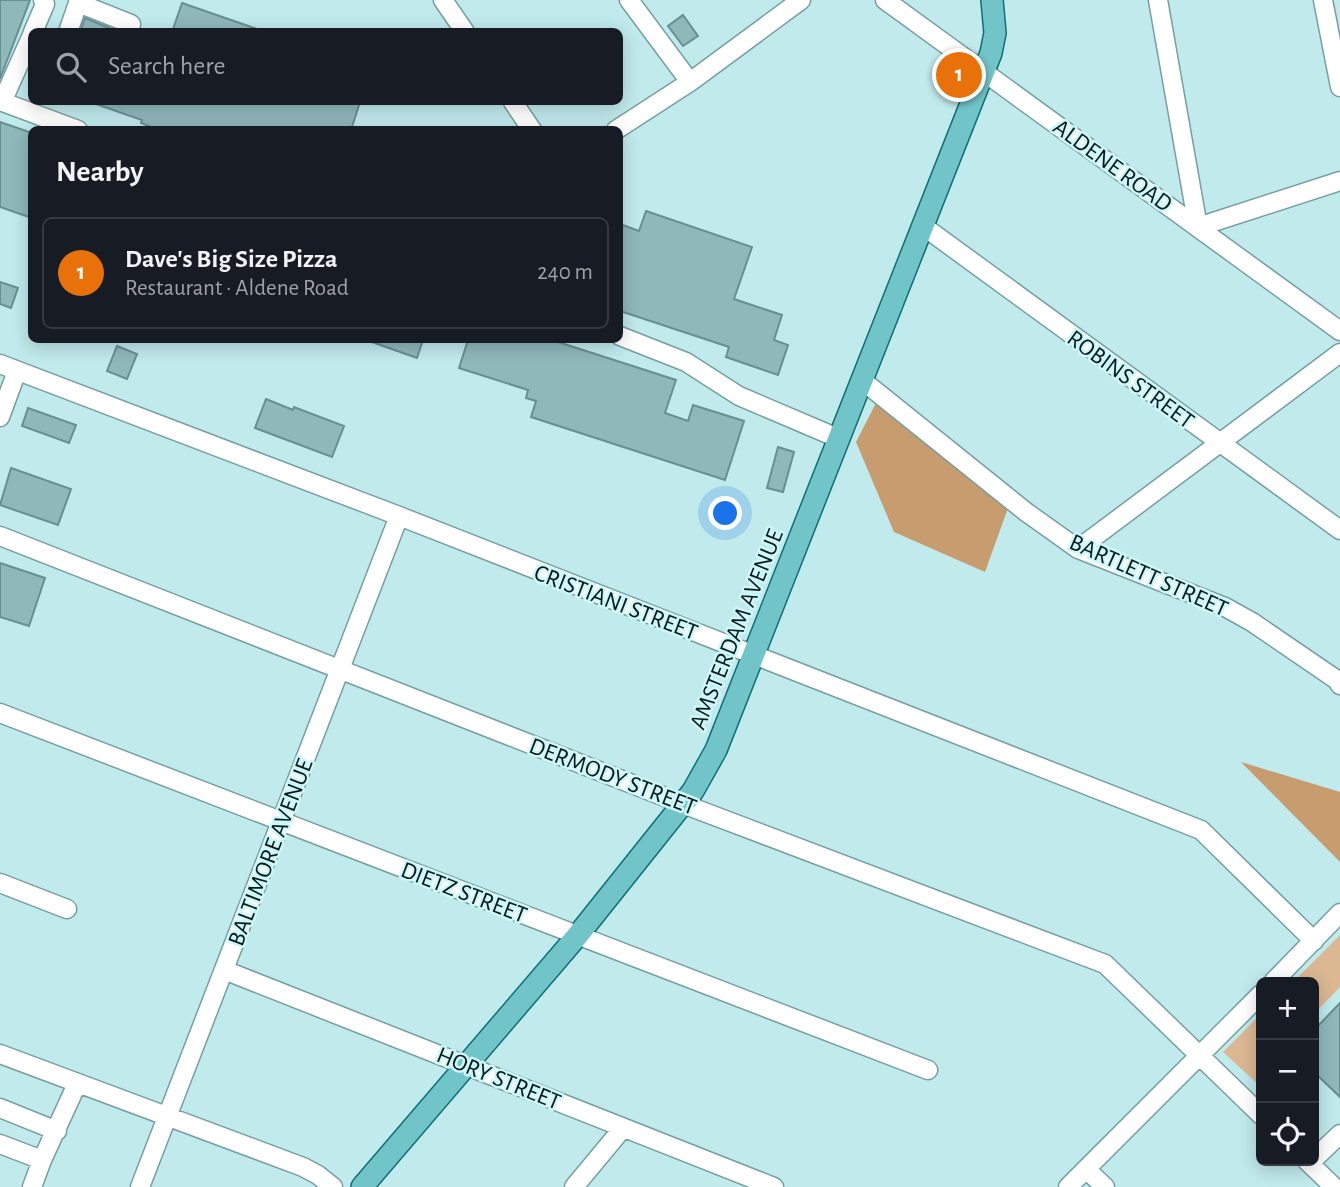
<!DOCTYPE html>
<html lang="en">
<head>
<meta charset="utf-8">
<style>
	:root { --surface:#171b24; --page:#242831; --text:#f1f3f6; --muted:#9ea1a6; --line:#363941; --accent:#a76f2c }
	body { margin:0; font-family:"Alegreya Sans",sans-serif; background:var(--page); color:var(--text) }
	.controls { position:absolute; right:21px; bottom:21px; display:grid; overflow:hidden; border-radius:10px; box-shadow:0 4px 18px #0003 }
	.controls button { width:63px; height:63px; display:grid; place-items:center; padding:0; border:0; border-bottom:2px solid var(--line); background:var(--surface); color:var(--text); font:35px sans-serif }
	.you { position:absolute; left:726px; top:514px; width:24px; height:24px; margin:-18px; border:5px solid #fff; border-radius:50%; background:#1a73e8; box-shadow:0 0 0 10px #1a73e833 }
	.badge { display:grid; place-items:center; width:46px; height:46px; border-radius:50%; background:var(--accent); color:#fff; font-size:23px; font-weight:700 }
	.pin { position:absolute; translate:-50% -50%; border:4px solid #fff; box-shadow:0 2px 7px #0006 }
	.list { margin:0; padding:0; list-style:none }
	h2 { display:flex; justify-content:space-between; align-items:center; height:91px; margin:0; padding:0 28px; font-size:30px }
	h2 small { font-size:23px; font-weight:400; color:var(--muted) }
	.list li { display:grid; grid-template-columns:46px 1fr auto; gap:21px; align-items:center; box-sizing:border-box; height:112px; margin:0 14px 14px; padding:0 14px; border:2px solid var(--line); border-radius:10px }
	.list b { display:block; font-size:26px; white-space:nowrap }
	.list p { margin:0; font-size:23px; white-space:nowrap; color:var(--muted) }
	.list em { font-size:23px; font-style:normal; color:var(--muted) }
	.icon { flex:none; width:38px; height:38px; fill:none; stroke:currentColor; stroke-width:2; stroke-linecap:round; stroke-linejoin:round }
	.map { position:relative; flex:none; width:1340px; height:1187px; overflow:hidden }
	.search { position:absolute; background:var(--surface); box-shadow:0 4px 18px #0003; left:28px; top:28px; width:595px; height:77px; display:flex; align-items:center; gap:18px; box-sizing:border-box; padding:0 24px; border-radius:10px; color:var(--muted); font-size:26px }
	.panel { position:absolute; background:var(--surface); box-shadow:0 4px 18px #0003; left:28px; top:126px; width:595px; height:217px; border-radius:10px }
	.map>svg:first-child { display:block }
	.green { fill:#dbb892 }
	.forest { fill:#c79c6e }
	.building { fill:#8fb8ba; stroke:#688f91; stroke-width:2 }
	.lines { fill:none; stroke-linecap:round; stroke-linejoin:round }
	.minor-casing { stroke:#779fa1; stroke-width:21 }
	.major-casing { stroke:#106f74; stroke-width:24 }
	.minor { stroke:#fff; stroke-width:18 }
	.major { stroke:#71c4c8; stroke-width:21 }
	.labels { text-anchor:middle; stroke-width:5; stroke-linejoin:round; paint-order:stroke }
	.street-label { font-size:24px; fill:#09191a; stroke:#cdf7f9 }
</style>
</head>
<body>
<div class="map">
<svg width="1340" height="1187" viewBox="0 0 1340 1187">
	<rect width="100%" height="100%" fill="#c0eaec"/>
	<path class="green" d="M1340,935V987L1314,1014V982H1293Z
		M1261,1014V1087L1223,1052Z"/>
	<path class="forest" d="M876,403L1008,508L985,572L894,532L856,442Z
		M1241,762L1340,792V862Z"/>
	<path class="building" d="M0,0H30L0,79Z
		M182,3L260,30L259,32H172Z
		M683,15L698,36L683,46L668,26Z
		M85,18L119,32H80Z
		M93,102H360L351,130H159L141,123L142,120L93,103Z
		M0,122L32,133V218L0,207Z
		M646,211L752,247L734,299L782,315L774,340L788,345L778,375L726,357L729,347L620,311V224L639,231Z
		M0,282L18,288L11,308L0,304Z
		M370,340H423L417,358L369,341Z
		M468,340H552L676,380L665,413L688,421L693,405L744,421L725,480L531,417L536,401L526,398L528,390L459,368Z
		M117,346L137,354L127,379L107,371Z
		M266,399L293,410L294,407L344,426L332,457L255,428Z
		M28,408L76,425L69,443L22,426Z
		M778,447L794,452L783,492L767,488Z
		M11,468L71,489L58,525L0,505Z
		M0,563L45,578L29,626L0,617Z
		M1340,1003V1097L1314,1072V1030Z"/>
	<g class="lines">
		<defs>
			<path id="minor" d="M443,0L465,32
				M629,0L690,82
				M885,0L1340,331
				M1158,0L1198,227L1340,181
				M1323,0L1340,87
				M33,32L45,4L43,0
				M68,32L78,3L131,24
				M0,101L78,130
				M2,102L32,35
				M513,102L532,130
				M616,130L690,82L801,0
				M923,226L1340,530
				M620,336L686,362L739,396L840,439
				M0,364L399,516L1201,830L1314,941
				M863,381L1026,512L1078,549L1225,607L1252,622L1337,680L1340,685
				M0,417L17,371
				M0,536L683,804L1105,964L1261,1115
				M1078,549L1340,353
				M0,713L928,1070
				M0,883L67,909
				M224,970L774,1187
				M1273,982L1340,913
				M0,1054L303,1167L318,1175L333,1187
				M0,1108L57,1131
				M0,1144L42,1160L77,1084
				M1314,1159L1340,1134
				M1307,1161L1334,1187
				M1086,1169L1105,1187
				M32,1187L42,1160
				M140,1187L399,516
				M574,1187L623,1128
				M1068,1187L1261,994"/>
			<path id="major" d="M362,1187L578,935L693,791L716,750L991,53L995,33L992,0"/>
		</defs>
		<use href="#minor" class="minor-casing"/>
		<use href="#major" class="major-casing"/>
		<use href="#minor" class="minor"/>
		<use href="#major" class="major"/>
	</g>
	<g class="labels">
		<g class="street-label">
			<text transform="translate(1113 165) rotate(36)" y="8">ALDENE ROAD</text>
			<text transform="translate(1131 379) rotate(36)" y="8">ROBINS STREET</text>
			<text transform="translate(1149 575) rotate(24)" y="8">BARTLETT STREET</text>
			<text transform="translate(616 602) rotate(21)" y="8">CRISTIANI STREET</text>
			<text transform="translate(736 629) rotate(-68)" y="8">AMSTERDAM AVENUE</text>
			<text transform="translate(613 776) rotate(21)" y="8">DERMODY STREET</text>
			<text transform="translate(270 852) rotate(-69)" y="8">BALTIMORE AVENUE</text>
			<text transform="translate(464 892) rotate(21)" y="8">DIETZ STREET</text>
			<text transform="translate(499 1078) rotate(22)" y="8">HORY STREET</text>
		</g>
	</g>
</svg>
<div class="controls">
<button>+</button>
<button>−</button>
<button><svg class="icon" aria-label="locate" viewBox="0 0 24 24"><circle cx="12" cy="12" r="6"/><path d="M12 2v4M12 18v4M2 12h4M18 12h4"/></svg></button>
</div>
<div class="you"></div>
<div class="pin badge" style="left:959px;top:75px;background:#e8710a">1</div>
<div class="search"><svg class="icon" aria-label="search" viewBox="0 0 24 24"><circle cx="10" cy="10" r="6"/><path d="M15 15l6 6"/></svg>Search here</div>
<section class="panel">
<h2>Nearby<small></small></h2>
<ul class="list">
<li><span class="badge" style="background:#e8710a">1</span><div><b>Dave's Big Size Pizza</b><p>Restaurant · Aldene Road</p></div><em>240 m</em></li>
</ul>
</section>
</div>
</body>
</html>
